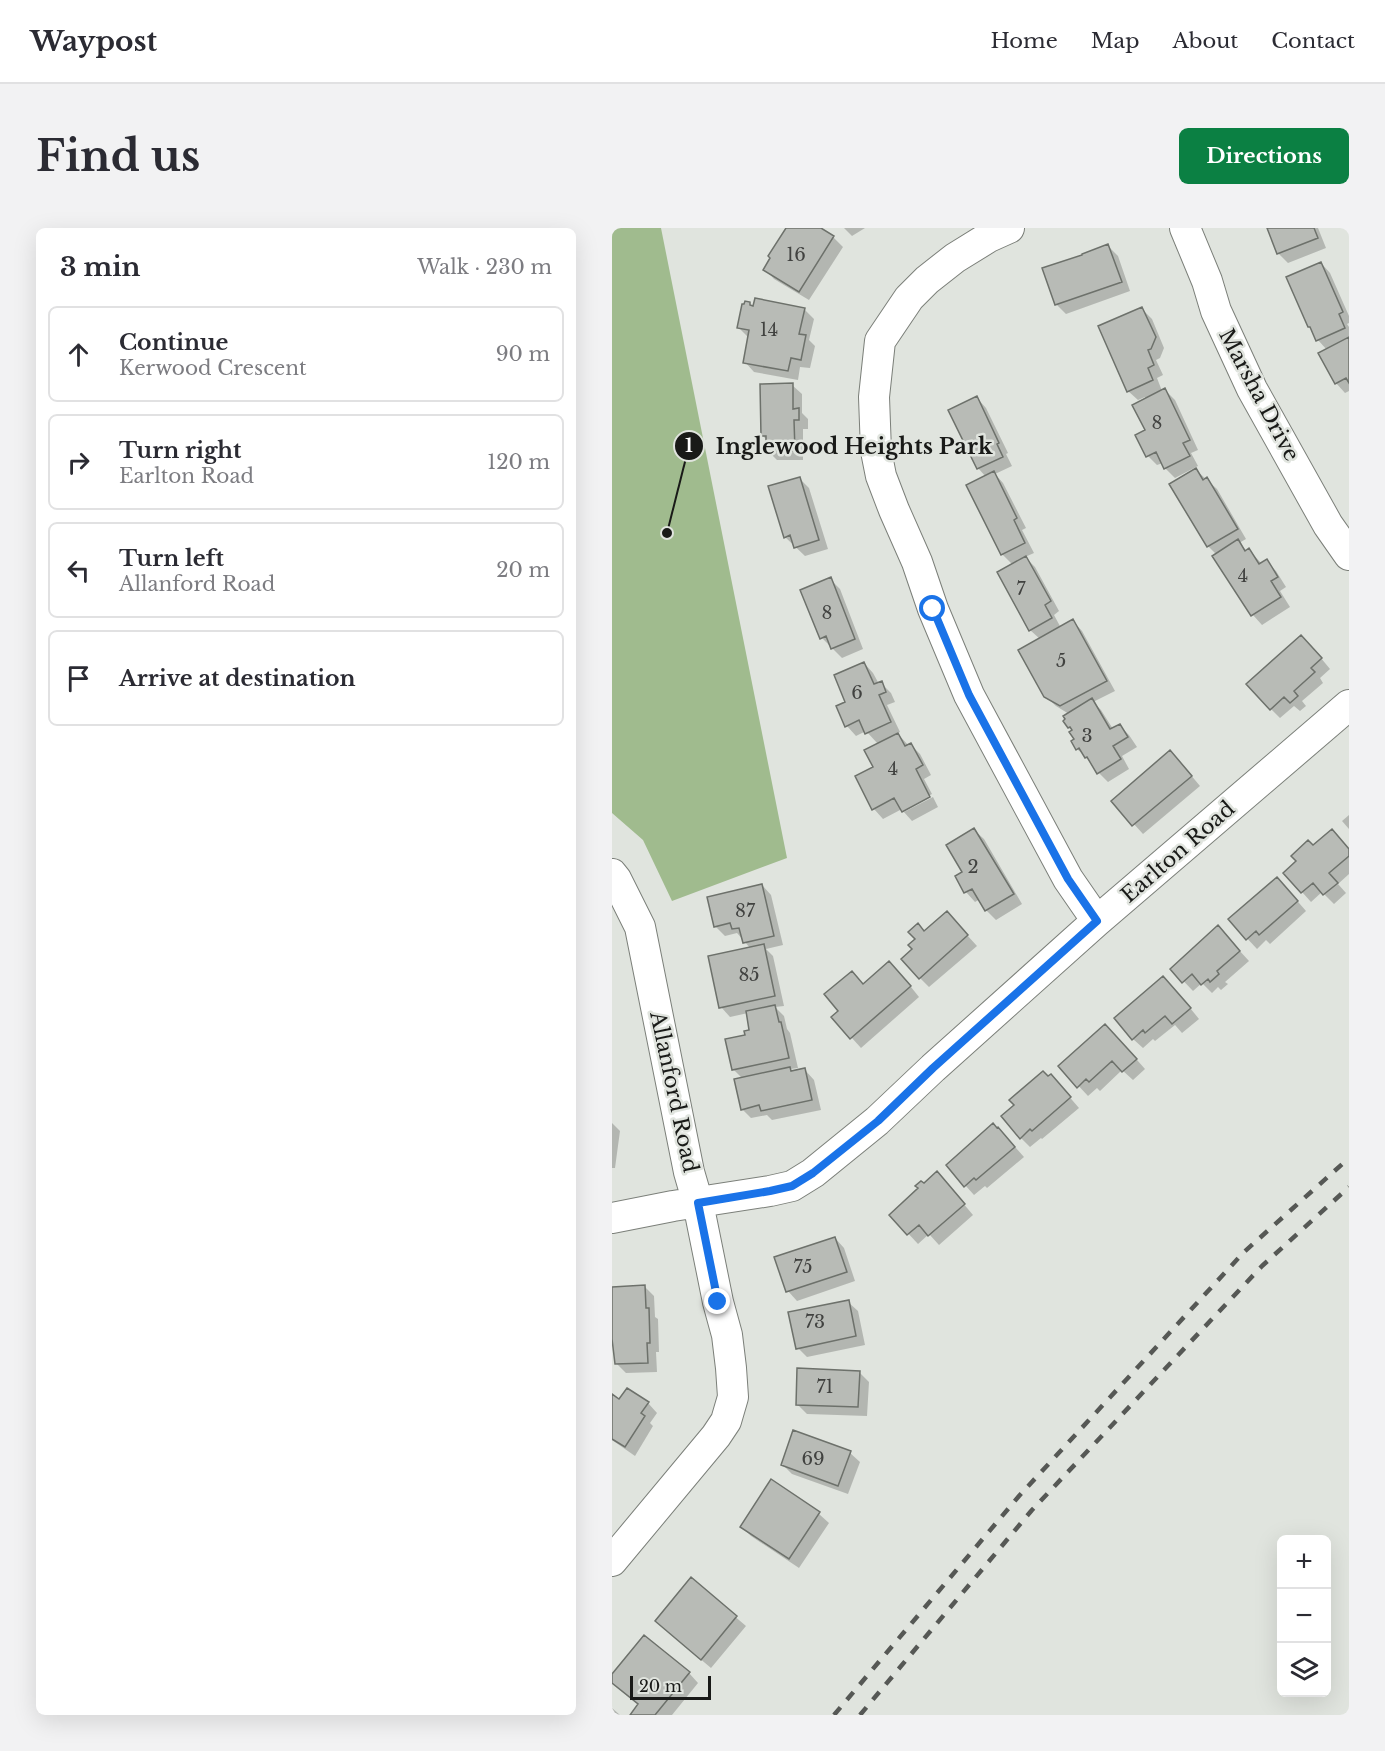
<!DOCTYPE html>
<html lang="en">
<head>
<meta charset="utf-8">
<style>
	:root { --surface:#fff; --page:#f2f2f3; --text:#2b2b33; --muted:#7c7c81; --line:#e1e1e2; --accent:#0b8043 }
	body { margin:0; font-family:"Libre Baskerville",serif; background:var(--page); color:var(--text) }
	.controls { position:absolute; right:18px; bottom:18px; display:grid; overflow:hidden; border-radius:9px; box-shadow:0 6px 24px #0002 }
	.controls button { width:54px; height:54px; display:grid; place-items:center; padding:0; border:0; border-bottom:2px solid var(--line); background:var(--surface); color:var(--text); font:30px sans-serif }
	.scale { position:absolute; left:18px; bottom:15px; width:81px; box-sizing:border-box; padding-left:6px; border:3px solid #191a18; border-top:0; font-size:16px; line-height:21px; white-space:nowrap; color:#191a18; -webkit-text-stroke:4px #e0e4de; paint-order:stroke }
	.stop { position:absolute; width:18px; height:18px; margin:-14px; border:4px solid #1a73e8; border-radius:50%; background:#fff }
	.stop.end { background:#1a73e8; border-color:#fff; box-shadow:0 2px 6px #0008 }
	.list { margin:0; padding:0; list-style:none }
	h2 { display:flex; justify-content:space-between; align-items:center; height:78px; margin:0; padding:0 24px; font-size:26px }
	h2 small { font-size:20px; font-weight:400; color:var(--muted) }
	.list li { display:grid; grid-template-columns:39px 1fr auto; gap:18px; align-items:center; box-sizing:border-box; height:96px; margin:0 12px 12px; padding:0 12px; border:2px solid var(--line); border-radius:9px }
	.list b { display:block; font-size:22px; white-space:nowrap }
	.list p { margin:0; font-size:20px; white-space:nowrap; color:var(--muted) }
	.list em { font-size:20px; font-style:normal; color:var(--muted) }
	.icon { flex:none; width:33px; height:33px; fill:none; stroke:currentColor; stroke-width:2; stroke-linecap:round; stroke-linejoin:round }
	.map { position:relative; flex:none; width:737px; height:1487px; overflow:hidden; border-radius:9px }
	header { display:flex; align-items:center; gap:36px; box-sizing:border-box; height:84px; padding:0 30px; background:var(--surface); border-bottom:2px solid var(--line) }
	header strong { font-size:28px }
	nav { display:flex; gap:33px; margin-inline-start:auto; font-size:21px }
	.intro { display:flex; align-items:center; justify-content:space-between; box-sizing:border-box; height:144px; padding:0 36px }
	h1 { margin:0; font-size:42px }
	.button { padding:15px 27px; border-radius:9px; background:var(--accent); color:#fff; font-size:21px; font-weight:700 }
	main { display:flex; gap:36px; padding:0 36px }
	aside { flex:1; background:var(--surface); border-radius:9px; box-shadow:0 6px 24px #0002 }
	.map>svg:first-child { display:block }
	.green { fill:#a0bb8e }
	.shadow { fill:#0003 }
	.building { fill:#b8bbb6; stroke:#6d716b; stroke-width:1.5 }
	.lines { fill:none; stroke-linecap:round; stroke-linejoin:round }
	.minor-casing { stroke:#7b7f79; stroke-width:32 }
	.minor { stroke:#fff; stroke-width:30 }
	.rail { stroke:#565855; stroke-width:4.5; stroke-dasharray:10 10; stroke-linecap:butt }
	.route { stroke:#1a73e8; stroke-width:8 }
	.labels { text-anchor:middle; stroke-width:5; stroke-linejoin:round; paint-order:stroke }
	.number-label { font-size:18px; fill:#414240 }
	.street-label { font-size:21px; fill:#191a18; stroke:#e0e4de }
	.leader { fill:none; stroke:#191a18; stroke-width:2 }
	.callout-dot { fill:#191a18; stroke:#e0e4de; stroke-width:2 }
	.mark-label { font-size:18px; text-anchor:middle; font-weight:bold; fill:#fff }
	.callout-label { font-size:22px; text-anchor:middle; font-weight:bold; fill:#191a18; stroke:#e0e4de; stroke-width:5; stroke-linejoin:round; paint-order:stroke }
</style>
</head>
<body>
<header>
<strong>Waypost</strong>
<nav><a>Home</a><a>Map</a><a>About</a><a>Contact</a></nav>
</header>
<div class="intro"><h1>Find us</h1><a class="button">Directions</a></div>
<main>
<aside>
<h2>3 min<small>Walk · 230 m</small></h2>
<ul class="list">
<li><svg class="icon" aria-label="ahead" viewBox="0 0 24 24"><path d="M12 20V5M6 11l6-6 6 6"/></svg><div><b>Continue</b><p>Kerwood Crescent</p></div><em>90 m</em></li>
<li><svg class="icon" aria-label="right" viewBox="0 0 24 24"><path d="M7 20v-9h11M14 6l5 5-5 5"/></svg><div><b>Turn right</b><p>Earlton Road</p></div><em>120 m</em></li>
<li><svg class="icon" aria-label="left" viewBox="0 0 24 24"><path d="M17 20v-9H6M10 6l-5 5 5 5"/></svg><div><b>Turn left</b><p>Allanford Road</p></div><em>20 m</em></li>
<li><svg class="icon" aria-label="arrive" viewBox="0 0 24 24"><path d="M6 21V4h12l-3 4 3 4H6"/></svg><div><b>Arrive at destination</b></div></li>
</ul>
</aside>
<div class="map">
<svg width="737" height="1487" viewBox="0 0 737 1487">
	<rect width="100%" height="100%" fill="#e0e4de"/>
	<path class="green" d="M0,0H49L175,630L60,673L31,612L0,585Z"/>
	<path class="shadow" d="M175,0H207L221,9L231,19L197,72L162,51L153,41Z
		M232,0H253L240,8Z
		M656,0H706L714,20L676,35L666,25Z
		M496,18L506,28L518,63L454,86L444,76Z
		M709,35L718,45L737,88V95L735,96L737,99V163L733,165L724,155L715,122L706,112L701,102L698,99Z
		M137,76L142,81H192L202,91L197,112L203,118L198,140L188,139L186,152L142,144L133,134L136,109L127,100Z
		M530,81L540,91L552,120L548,130L544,132L551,147L545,150L550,163L553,162L563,172L586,222L579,225L586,238L563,250L553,240L551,235L545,237L536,228L534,172L533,169L526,172L516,163Z
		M180,157L190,166V185L196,191V201H191V232H165L156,223V213L151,208Z
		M365,170L374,180L396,225L394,226L400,238L383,246L391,255L414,300L410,302L422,325L413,329L423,339L447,383L442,387L449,400L461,393L470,403L503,463L481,474L489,482L501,501L508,498L517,507L525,519L510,528L517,541L496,554L487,545L481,535L465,521L464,512L461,503L457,499V486L444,478L433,468L428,411L418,402L401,337L390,326L374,249L366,240Z
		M584,242L605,261L634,311L627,315L635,323L637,322L650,336L654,333L664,343L674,359L668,363L678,379L650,397L641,387L602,328L605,327L596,318Z
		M187,250L197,260L216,321L193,328L173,309Z
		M218,351L228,361L251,421L230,430L210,410Z
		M699,418L718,441L708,450L711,455L690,473L694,478L688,483L682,478L668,490L659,481Z
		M252,435L261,445L267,456L269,455L279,465L283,474L275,477L288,504L285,505L297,518L299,517L308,526L319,547L312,551L320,566L292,581V584L321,569L326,579L300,593L291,583L290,581L271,591L262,581L263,539L266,516L254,503L244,508L235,498V475Z
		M568,534L588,558L531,606L501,573Z
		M737,587V601L730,593Z
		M362,602L372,611L410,676L384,692L374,682L368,671L363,674L354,664L345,649L352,645Z
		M729,612L737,621V646L726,656L734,665L722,676L710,664L699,674L673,645L701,619Z
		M150,657L159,667L171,717L154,721L161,728L172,778L163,779L172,788L175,801L178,805L186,840L178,841L181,844L193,842L202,852L209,882L160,892L155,887L139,890L130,881L131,851L121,841L135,808L139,803L136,785L118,789L109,779L139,721L125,705L113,708L103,698Z
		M674,660L694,683L658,716L654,712L645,721L618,692Z
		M344,695L365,718L317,759L308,750L302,721L305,711L313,705Z
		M615,709L637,733L613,754L616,756L609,762L606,759L600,765L590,755L581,763L560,741Z
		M287,744L307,769L249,820L221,789L252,757Z
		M561,759L587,791L570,805L563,797L543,813L541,811L531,820L521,811Z
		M503,807L533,841L521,852L510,842L488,863L485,860L476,868L448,838Z
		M448,858L467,880L430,911L429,910L418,919L409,910Z
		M0,895L8,903L3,940H0Z
		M396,911L412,929L375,960L373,958L362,967L353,957Z
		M334,955L361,987L327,1017L317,1006L306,1016L279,987L312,957Z
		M223,1010L232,1020L243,1053L185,1073L176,1063Z
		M32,1058L42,1068L43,1089L46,1091L47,1124H44L45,1144L14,1145L4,1135L3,1118L0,1115V1060Z
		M236,1074L246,1083L253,1117L195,1129L186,1120Z
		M247,1144L257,1154L255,1188L195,1186L185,1176Z
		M0,1168L8,1173L36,1175L45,1185L38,1195L41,1198L23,1228L0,1212Z
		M238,1225L248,1234L236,1266L180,1246L170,1236Z
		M159,1253L207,1286L217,1295L187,1340L139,1308L130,1299Z
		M79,1351L134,1398L99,1440L54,1402Z
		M77,1445L86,1455L60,1487H20L27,1477L0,1454V1448Z
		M0,1480L8,1487H0Z"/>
	<path class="building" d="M174,0H209L222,8L187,64L151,42L158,30L156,28Z
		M655,0H702L706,10L665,26Z
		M496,16L510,54L443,77L430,40L470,27V26Z
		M709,34L731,84L727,86L733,100L704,113L698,99H696L674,49Z
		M143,70L193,80L187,106L194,107L189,132L179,130L176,143L131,135L137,102L125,100L130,76H132L133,73L138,74V77L141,78Z
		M530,79L544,109L539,121L536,122L542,137L536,140L541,152L515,164L486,98Z
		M737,109V155L734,150L723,156L706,125Z
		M181,155V181L187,180V192H182L183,223H154V208H149L148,156Z
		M553,160L578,212L571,215L578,228L552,241L544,224L534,229L523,207L533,202L520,177Z
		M365,168L387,215L385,216L391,229L365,241L336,182Z
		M584,240L591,252L595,249L626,301L595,319L557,256Z
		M382,243L405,290L402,292L413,315L389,327L354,257Z
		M188,249L207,312L182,320L178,307L172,310L156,258Z
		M626,311L633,323L637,320L647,336L655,331L666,349L659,353L669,369L639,388L600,328Z
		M414,328L439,373L433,377L440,390L417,403L385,344Z
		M219,349L243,411L219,421L214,408L208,411L188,362Z
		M461,391L495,453L448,478L432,469L406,422Z
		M689,407L710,430L699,440L703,444L682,463L686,468L678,475L672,469L658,482L634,456Z
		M252,434L262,456L270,453L274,464L267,467L279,494L253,506L247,492L233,499L224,478L233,474L222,447Z
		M480,470L498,501L508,496L516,509L501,518L509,531L485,546L475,529L473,530L467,520L464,522L459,513L462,511L457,504L460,502L458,499L456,500L451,493L453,491L451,488Z
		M286,505L293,518L299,515L311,537L304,541L318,569L290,584L282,570L260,582L243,548L261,539L252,522Z
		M558,522L580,548L520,598L499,573Z
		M362,600L402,666L373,683L360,661L352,665L343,648L350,644L334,617Z
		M720,601L737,621V628L717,645L726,655L711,667L701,655L689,665L671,645L684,633L679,628L696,612L701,617Z
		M665,649L686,673L647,707L644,703L634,712L616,691Z
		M150,656L162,708L131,715L127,700L120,701L118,695L102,699L95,669Z
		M335,683L356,707L307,751L289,731L300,721L296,717L303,711L296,704L306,695L312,703Z
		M606,697L628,723L605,743L607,746L598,754L596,751L589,757L580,746L570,755L558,741Z
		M152,716L163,768L107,780L96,728Z
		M277,733L299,758L238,811L219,789L226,783L212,766L240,743L251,756Z
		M551,748L579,780L560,796L553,788L533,805L531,802L520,812L502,790Z
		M163,777L167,794H169L177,830L120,842L113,811L133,807L132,803L137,802L134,783Z
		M493,796L525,831L510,844L500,833L477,854L474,851L465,860L446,838Z
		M178,839L179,843L193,840L200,872L149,883L147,877L129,882L122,851Z
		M431,843L436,848L439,846L459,869L420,903L418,901L408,911L389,888L402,877L397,872Z
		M381,895L385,900L386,899L403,919L364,952L362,950L352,959L334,937Z
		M325,943L353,976L316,1008L307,997L295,1007L277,987L306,960L303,958L309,953L312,955Z
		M223,1009L235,1044L174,1064L162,1029Z
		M33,1057L34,1080H37L38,1115H35L36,1135L3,1136L0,1111V1059Z
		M237,1072L244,1108L184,1121L176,1084Z
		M185,1140L248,1143L246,1179L184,1177Z
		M15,1160L37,1174L29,1185L33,1188L13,1219L0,1211V1166L7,1171Z
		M181,1202L239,1223L226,1258L169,1237Z
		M159,1251L208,1284L177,1331L128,1299Z
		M79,1349L125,1388L89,1432L43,1393Z
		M32,1407L78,1444L43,1487H18L26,1476L0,1455V1446Z"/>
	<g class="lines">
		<defs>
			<path id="minor" d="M397,0L377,9L343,30L315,52L297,70L268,113L262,169L264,223L269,248L282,282L305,334L321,381L357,467L456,651L485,693
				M573,0L595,53L604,83L640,161L716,297L737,327
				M0,646L4,651L28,699L77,944L86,975L106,1074L115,1107L119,1140L121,1169L114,1193L104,1208L0,1333
				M0,990L61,978L158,963L180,958L201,945L265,893L321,840L485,693L737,477"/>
		</defs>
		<use href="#minor" class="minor-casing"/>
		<use href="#minor" class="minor"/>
		<path class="rail" d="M222,1487L407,1268L632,1024L737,930
			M248,1487L420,1282L650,1038L737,959"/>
	</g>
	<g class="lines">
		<path class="route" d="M106,1074L86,975L158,963L180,958L201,945L266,893L321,840L485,693L456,651L357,467L321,381"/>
	</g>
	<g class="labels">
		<g class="number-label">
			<text x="184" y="33">16</text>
			<text x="157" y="108">14</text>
			<text x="545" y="201">8</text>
			<text x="631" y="354">4</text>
			<text x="409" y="367">7</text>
			<text x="215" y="391">8</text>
			<text x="449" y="439">5</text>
			<text x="245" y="471">6</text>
			<text x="475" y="514">3</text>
			<text x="281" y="547">4</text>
			<text x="361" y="645">2</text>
			<text x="133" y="689">87</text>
			<text x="137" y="753">85</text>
			<text x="191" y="1045">75</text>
			<text x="203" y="1100">73</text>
			<text x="213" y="1165">71</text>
			<text x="201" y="1237">69</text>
		</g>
		<g class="street-label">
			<text transform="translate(647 167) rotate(62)" y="7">Marsha Drive</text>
			<text transform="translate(566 624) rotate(-41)" y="7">Earlton Road</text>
			<text transform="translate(62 864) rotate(78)" y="7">Allanford Road</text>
		</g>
	</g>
	<path class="leader" d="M55 305L77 218"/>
	<g class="callout-dot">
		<circle cx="55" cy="305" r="6"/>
		<circle cx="77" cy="218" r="15"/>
	</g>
	<g class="mark-label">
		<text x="77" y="224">1</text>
	</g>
	<g class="callout-label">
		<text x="242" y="226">Inglewood Heights Park</text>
	</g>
</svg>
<div class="controls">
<button>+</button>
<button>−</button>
<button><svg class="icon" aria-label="layers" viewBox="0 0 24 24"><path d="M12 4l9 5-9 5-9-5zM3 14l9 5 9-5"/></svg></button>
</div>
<div class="scale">20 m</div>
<div class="stop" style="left:321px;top:381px"></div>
<div class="stop end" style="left:106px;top:1074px"></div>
</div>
</main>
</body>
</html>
